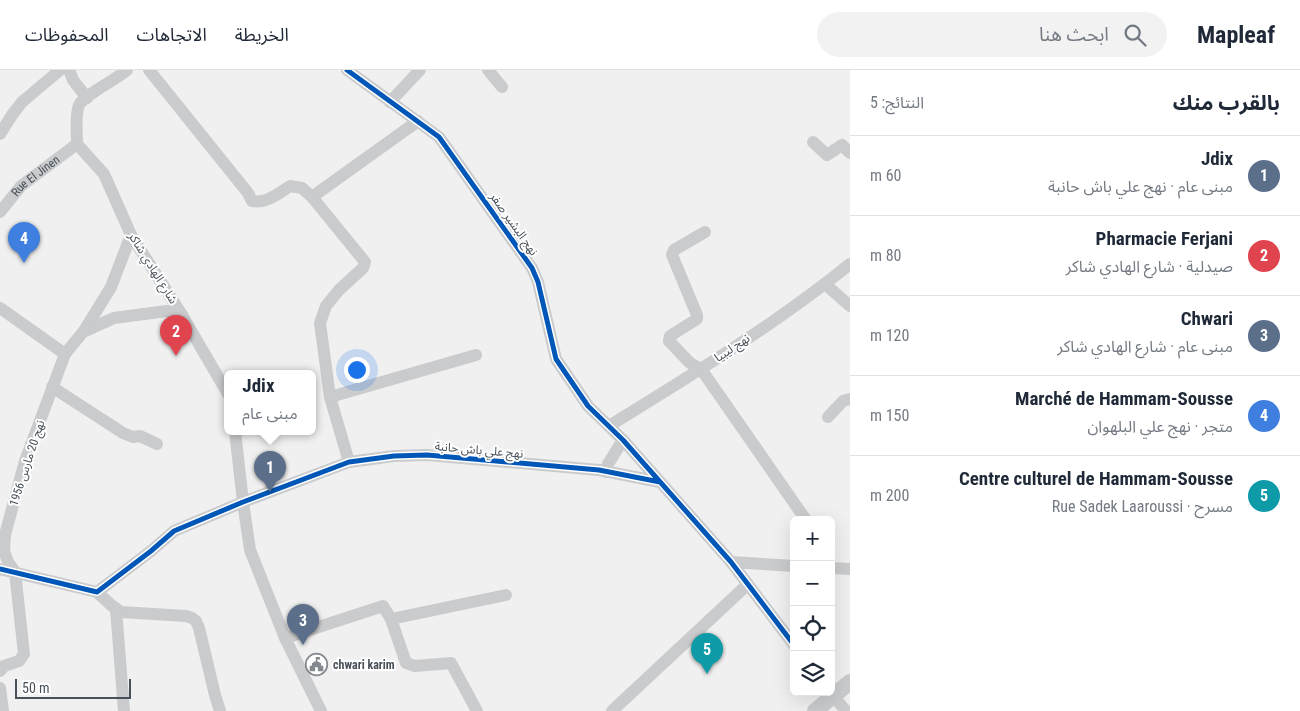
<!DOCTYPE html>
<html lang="ar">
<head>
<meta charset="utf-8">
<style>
	:root { --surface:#fff; --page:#f2f2f3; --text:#1f2937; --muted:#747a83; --line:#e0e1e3; --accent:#d93025 }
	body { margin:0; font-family:"Roboto Condensed","Noto Sans Arabic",sans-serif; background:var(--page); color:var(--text); direction:rtl }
	.controls { position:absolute; right:15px; bottom:15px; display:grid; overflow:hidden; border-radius:8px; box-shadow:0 5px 20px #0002 }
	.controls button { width:45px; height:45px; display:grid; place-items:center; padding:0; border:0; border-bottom:1px solid var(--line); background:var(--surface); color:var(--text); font:25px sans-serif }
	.scale { position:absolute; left:15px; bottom:12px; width:116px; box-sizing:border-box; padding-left:5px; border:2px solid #48515a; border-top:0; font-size:14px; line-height:18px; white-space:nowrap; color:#48515a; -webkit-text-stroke:4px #fff; paint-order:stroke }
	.you { position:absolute; left:356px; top:299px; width:18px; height:18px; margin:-12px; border:4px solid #fff; border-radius:50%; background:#1a73e8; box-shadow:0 0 0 8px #1a73e833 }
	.badge { display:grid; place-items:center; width:32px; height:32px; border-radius:50%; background:var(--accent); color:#fff; font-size:16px; font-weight:700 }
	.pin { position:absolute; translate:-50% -41px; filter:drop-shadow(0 1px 2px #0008) }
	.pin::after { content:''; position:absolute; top:26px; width:18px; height:15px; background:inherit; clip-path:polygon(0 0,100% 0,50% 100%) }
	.popup { position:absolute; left:224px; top:300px; width:92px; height:65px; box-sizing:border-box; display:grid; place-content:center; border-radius:8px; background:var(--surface); filter:drop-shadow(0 1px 4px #0005); font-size:16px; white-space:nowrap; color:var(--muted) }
	.popup b { font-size:19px; color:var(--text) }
	.popup::after { content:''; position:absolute; left:50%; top:100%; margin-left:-10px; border:10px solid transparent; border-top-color:var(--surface) }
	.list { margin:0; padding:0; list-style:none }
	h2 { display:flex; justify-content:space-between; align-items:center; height:65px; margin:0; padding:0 20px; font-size:21px }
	h2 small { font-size:16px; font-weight:400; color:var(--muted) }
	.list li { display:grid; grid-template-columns:32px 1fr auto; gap:15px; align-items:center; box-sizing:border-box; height:80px; padding:0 20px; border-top:1px solid var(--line) }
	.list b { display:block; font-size:19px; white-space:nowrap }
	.list p { margin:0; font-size:16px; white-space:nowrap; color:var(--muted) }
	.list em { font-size:16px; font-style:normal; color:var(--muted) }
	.icon { flex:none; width:28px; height:28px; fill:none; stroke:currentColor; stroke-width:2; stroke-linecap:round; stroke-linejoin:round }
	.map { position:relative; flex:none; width:850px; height:641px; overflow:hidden; direction:ltr }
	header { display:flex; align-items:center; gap:30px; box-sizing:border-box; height:70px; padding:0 25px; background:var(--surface); border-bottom:1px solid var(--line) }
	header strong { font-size:24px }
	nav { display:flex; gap:28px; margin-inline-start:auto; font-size:18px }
	.search { width:350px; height:45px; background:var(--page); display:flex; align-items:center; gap:12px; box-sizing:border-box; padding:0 18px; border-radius:28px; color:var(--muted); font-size:19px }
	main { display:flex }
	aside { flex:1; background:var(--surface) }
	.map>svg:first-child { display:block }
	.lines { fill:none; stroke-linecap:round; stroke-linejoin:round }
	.minor { stroke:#cacbcd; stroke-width:12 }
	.tertiary { stroke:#cacbcd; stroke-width:16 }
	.cycleway-casing { stroke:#fff; stroke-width:8 }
	.cycleway { stroke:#0057b8; stroke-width:5 }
	.labels { text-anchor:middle; stroke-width:4; stroke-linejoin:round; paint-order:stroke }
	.street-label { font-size:12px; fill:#48515a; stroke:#fff }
	.poi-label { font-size:12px; font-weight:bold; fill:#48515a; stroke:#fff; text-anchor:start }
</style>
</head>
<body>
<header>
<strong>Mapleaf</strong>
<div class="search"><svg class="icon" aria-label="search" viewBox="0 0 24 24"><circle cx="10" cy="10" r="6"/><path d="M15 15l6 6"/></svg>ابحث هنا</div>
<nav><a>الخريطة</a><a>الاتجاهات</a><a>المحفوظات</a></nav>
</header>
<main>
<aside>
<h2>بالقرب منك<small>النتائج: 5</small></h2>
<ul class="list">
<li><span class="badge" style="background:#5c6f8a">1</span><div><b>Jdix</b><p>مبنى عام · نهج علي باش حانبة</p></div><em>60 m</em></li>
<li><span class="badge" style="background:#e0444e">2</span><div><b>Pharmacie Ferjani</b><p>صيدلية · شارع الهادي شاكر</p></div><em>80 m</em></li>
<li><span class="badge" style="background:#5c6f8a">3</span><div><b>Chwari</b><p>مبنى عام · شارع الهادي شاكر</p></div><em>120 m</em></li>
<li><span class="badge" style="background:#3f7fe0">4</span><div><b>Marché de Hammam-Sousse</b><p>متجر · نهج علي البلهوان</p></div><em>150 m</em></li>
<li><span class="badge" style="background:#0f9aa8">5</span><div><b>Centre culturel de Hammam-Sousse</b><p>مسرح · Rue Sadek Laaroussi</p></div><em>200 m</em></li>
</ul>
</aside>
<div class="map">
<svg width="850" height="641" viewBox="0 0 850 641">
	<rect width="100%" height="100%" fill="#f0f0f0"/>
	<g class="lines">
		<g class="minor">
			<path d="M69,0L73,10L87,28"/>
			<path d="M149,0L248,123L252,131C266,134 279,123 290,116L302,118L312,127L365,192L363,198L339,220L326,236L320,253L330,327L349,392"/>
			<path d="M347,0L439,67L532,198L538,212L556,289L588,336L623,370L731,492L794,575"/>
			<path d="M488,0L502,17"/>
			<path d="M390,32L420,0"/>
			<path d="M0,64L12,45L22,32L60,0"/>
			<path d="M813,72L827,85L842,75L850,83"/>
			<path d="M77,74L104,104L131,165L182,245L228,324"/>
			<path d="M77,74C77,64 75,44 79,35C85,24 116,10 127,0"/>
			<path d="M312,127L418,51"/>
			<path id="s1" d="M0,142L21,116L77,74"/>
			<path d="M705,162L674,180L672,185L697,245V249L670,266L669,271L690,293L701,299L806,450"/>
			<path d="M825,214L850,236"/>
			<path d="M0,238L65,284"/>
			<path d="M84,261L111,217L131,165"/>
			<path d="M52,317L123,363L133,367L140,366L157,374"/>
			<path d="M330,327L476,285"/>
			<path d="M828,347L843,331L850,329"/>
			<path d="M609,356C691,305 775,255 850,194"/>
			<path d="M235,361L243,432L250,480L285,568L321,641"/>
			<path d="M606,402L608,394L623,370"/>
			<path d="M731,492L794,496"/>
			<path d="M831,498L850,499"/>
			<path d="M0,499L97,522L151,481L174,461L243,432L349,392L394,386L427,385L599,400L660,412"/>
			<path d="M97,522L111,535L121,542L186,546L192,548L196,551L199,558L215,625L220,641"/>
			<path d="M116,539L124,641"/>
			<path d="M391,549L506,525"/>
			<path d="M285,568L383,536L391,549L406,593L415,596L451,593L477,641"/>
			<path d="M0,601L4,596L19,591L24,584L15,502L8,492L4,481L5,465L25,391L65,284L83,262L114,248L167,241L182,245"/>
			<path d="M0,618L3,641"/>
			<path d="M830,622L846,641"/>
			<path d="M612,641L747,515"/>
		</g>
		<path class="tertiary" d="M815,641L850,612"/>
		<defs>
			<path id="cycleway" d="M347,0L439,67L532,198L538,212L556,289L588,336L623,370L731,492L794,575
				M0,499L97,522L151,481L174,461L243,432L349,392L394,386L427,385L599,400L660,412"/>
		</defs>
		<use href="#cycleway" class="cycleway-casing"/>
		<use href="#cycleway" class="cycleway"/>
	</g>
	<defs>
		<symbol id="civic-ring" viewBox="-11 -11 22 22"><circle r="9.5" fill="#fff" stroke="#83898e" stroke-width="1.5"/><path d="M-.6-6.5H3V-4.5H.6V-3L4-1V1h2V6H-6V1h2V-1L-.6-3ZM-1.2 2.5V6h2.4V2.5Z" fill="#83898e"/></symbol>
	</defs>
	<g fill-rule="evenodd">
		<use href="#civic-ring" x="304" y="582" width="25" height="25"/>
	</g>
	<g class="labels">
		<g class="street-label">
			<text dy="4" stroke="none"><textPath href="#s1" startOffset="51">Rue El Jinen</textPath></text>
			<text transform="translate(514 154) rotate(55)" y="4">نهج البشير صفر</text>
			<text transform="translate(153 198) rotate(58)" y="4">شارع الهادي شاكر</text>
			<text transform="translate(732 278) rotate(-34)" y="4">نهج ليبيا</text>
			<text transform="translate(479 380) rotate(5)" y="4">نهج علي باش حانبة</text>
			<text transform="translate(27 393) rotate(-72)" y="4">نهج 20 مارس 1956</text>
		</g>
		<g class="poi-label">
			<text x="333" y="599">chwari karim</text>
		</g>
	</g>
</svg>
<div class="controls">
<button>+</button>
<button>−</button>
<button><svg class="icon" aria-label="locate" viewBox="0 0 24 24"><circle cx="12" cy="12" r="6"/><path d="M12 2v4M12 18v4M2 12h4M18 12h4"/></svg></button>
<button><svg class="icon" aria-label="layers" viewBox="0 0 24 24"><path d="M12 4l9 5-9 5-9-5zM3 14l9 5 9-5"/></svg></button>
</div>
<div class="scale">50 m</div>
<div class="you"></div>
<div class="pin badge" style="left:270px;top:422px;background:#5c6f8a">1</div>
<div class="popup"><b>Jdix</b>مبنى عام</div>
<div class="pin badge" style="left:176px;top:286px;background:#e0444e">2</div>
<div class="pin badge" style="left:303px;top:575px;background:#5c6f8a">3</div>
<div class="pin badge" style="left:24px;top:193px;background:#3f7fe0">4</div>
<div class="pin badge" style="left:707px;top:604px;background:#0f9aa8">5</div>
</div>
</main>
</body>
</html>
